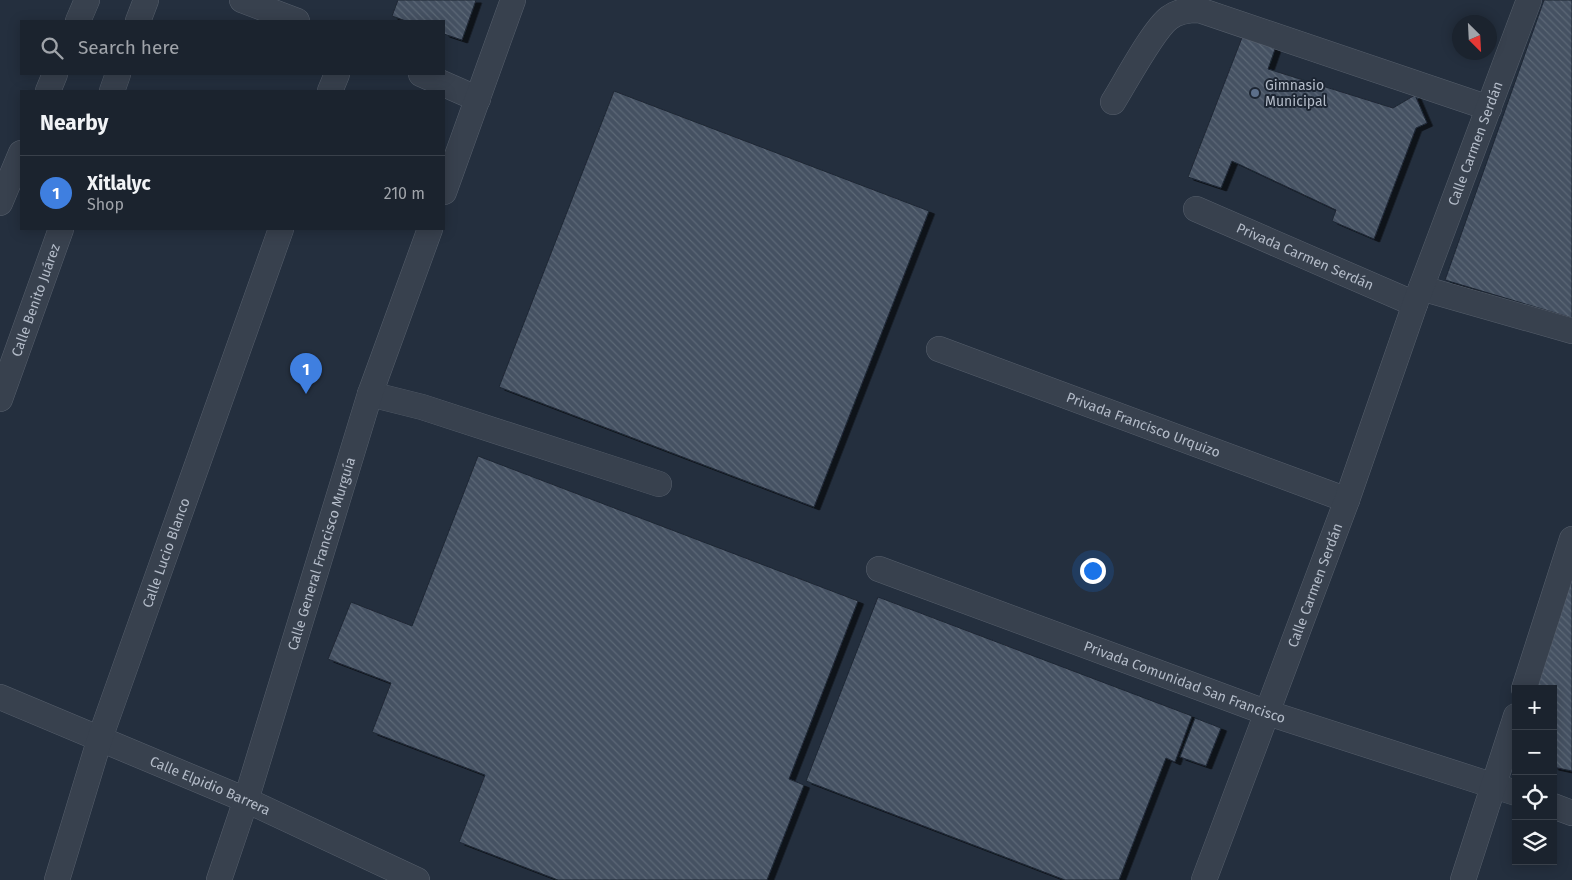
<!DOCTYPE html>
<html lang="en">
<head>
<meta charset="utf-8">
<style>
	:root { --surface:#1b232e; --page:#242b36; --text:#f1f3f6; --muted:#a0a4aa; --line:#39404a; --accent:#8ab4f8 }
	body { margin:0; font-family:"Fira Sans",sans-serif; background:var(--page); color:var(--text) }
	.controls { position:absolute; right:15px; bottom:15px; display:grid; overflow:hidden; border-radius:0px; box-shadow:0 2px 12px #0003 }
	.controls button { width:45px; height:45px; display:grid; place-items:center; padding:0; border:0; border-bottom:1px solid var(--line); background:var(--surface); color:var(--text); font:25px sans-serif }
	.compass { position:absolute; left:1452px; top:15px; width:45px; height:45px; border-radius:50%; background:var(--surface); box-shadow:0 2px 12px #0003; rotate:156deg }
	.you { position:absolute; left:1092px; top:570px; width:18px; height:18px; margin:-12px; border:4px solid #fff; border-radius:50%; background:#1a73e8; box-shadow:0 0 0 8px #1a73e833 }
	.badge { display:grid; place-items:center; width:32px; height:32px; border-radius:50%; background:var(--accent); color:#fff; font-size:16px; font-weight:700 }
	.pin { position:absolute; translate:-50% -41px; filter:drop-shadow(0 1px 2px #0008) }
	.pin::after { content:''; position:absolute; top:26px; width:18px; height:15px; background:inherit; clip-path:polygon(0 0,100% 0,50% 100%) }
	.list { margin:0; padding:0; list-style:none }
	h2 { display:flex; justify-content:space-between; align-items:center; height:65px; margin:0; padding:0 20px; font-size:21px }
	h2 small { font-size:16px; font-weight:400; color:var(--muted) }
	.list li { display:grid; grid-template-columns:32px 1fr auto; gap:15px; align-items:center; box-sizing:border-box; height:75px; padding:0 20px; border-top:1px solid var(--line) }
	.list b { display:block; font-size:19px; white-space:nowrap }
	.list p { margin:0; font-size:16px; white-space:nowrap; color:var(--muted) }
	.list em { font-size:16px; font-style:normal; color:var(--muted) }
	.icon { flex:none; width:28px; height:28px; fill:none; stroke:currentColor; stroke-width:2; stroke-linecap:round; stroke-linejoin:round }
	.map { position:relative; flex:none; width:1572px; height:880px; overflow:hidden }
	.search { position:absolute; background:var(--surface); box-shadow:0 2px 12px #0003; left:20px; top:20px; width:425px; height:55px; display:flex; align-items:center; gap:12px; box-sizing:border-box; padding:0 18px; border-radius:0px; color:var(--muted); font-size:19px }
	.panel { position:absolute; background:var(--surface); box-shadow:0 2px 12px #0003; left:20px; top:90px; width:425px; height:140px; border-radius:0px }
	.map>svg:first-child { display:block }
	.building { fill:url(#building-back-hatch); stroke:#1f2835; filter:url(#shadow) }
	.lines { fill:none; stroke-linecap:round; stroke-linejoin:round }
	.minor-casing { stroke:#565f6c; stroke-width:26 }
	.minor { stroke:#38414e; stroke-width:25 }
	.service-dot { fill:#5c6f8a; stroke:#1d2633; stroke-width:2 }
	.labels { text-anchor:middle; stroke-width:4; stroke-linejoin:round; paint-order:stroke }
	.poi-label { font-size:14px; fill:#b4bcc9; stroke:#1d2633; text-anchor:start }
	.street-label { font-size:14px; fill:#b4bcc9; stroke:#1d2633 }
</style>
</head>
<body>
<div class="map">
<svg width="1572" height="880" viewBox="0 0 1572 880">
	<defs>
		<pattern id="building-back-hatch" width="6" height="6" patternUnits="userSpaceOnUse" patternTransform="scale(1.25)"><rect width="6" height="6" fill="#455162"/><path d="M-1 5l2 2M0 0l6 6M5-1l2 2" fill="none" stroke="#5d6877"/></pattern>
		<filter id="shadow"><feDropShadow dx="5.5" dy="3" stdDeviation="0" flood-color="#0009"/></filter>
	</defs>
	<rect width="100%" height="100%" fill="#242f3e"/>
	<path class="building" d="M398,0H476L462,40L444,34V21H406L392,16Z
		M1544,0H1572V318L1445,280Z
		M1243,35L1275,49L1268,69L1393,108L1415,95L1427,123L1416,128L1374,239L1332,221L1336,210L1232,161L1221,188L1188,177Z
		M614,91L929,211L814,507L499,387Z
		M478,456L858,601L789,779L804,785L767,880H558L459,842L485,775L372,732L391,683L328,659L351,602L412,626Z
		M1572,573V771L1553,767V689H1532Z
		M878,597L1192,716L1175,762L1166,758L1119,880H1065L806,781Z
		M1195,718L1221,728L1206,766L1180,757Z"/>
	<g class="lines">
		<defs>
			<g id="minor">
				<path d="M242,0L297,21"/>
				<path d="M78,21L87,0"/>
				<path d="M138,21L146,0"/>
				<path d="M421,74L478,99"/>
				<path d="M48,91L55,74"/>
				<path d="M112,91L118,74"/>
				<path d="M330,91L337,74"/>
				<path d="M1113,102C1125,83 1153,30 1169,18C1178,11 1188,10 1199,10L1489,108"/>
				<path d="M444,192L513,0"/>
				<path d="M0,203L21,153"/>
				<path id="s1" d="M1196,209L1415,304"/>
				<path d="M1421,288L1572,331"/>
				<path id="s2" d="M939,349L1347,500"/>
				<path d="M370,394L422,407L659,484"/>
				<path id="s3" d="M0,399L61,229"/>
				<path id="s4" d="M879,569L1265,712L1516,793"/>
				<path d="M1524,689L1572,539"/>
				<path id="s5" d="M0,697L246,800L417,880"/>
				<path d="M1553,806L1572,813"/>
				<path id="s6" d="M57,880L100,738L281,229"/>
				<path id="s7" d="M219,880L246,800L370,394L430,229"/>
				<path id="s8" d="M1204,880L1347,500L1415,304L1529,0"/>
				<path d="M1463,880L1516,716"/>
			</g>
		</defs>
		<use href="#minor" class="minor-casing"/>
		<use href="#minor" class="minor"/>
	</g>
	<circle class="service-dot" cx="1255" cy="93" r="5"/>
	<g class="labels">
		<g class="poi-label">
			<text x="1265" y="90">Gimnasio<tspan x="1265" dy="16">Municipal</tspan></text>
		</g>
		<g class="street-label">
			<text dy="5" stroke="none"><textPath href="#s8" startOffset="785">Calle Carmen Serdán</textPath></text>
			<text dy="5" stroke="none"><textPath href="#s1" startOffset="119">Privada Carmen Serdán</textPath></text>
			<text dy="5" stroke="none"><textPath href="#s3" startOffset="105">Calle Benito Juárez</textPath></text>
			<text dy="5" stroke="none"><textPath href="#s2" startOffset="218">Privada Francisco Urquizo</textPath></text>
			<text dy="5" stroke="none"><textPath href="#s6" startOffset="345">Calle Lucio Blanco</textPath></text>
			<text dy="5" stroke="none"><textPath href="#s7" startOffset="342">Calle General Francisco Murguía</textPath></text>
			<text dy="5" stroke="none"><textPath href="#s8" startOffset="315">Calle Carmen Serdán</textPath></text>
			<text dy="5" stroke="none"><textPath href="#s4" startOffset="326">Privada Comunidad San Francisco</textPath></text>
			<text dy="5" stroke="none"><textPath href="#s5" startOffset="228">Calle Elpidio Barrera</textPath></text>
		</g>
	</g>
</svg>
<div class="controls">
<button>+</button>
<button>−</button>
<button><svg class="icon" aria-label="locate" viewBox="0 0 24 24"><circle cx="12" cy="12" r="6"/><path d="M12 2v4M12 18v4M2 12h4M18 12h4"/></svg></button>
<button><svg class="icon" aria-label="layers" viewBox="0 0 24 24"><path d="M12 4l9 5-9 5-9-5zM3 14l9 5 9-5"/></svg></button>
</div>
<svg class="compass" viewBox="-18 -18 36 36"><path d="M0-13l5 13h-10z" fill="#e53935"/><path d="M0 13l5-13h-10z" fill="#a0a4aa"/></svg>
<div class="you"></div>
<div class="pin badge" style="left:306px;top:394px;background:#3f7fe0">1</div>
<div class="search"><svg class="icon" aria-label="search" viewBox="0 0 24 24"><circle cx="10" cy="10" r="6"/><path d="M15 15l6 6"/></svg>Search here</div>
<section class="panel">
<h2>Nearby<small></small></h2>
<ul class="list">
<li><span class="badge" style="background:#3f7fe0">1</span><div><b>Xitlalyc</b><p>Shop</p></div><em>210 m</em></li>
</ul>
</section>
</div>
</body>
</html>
